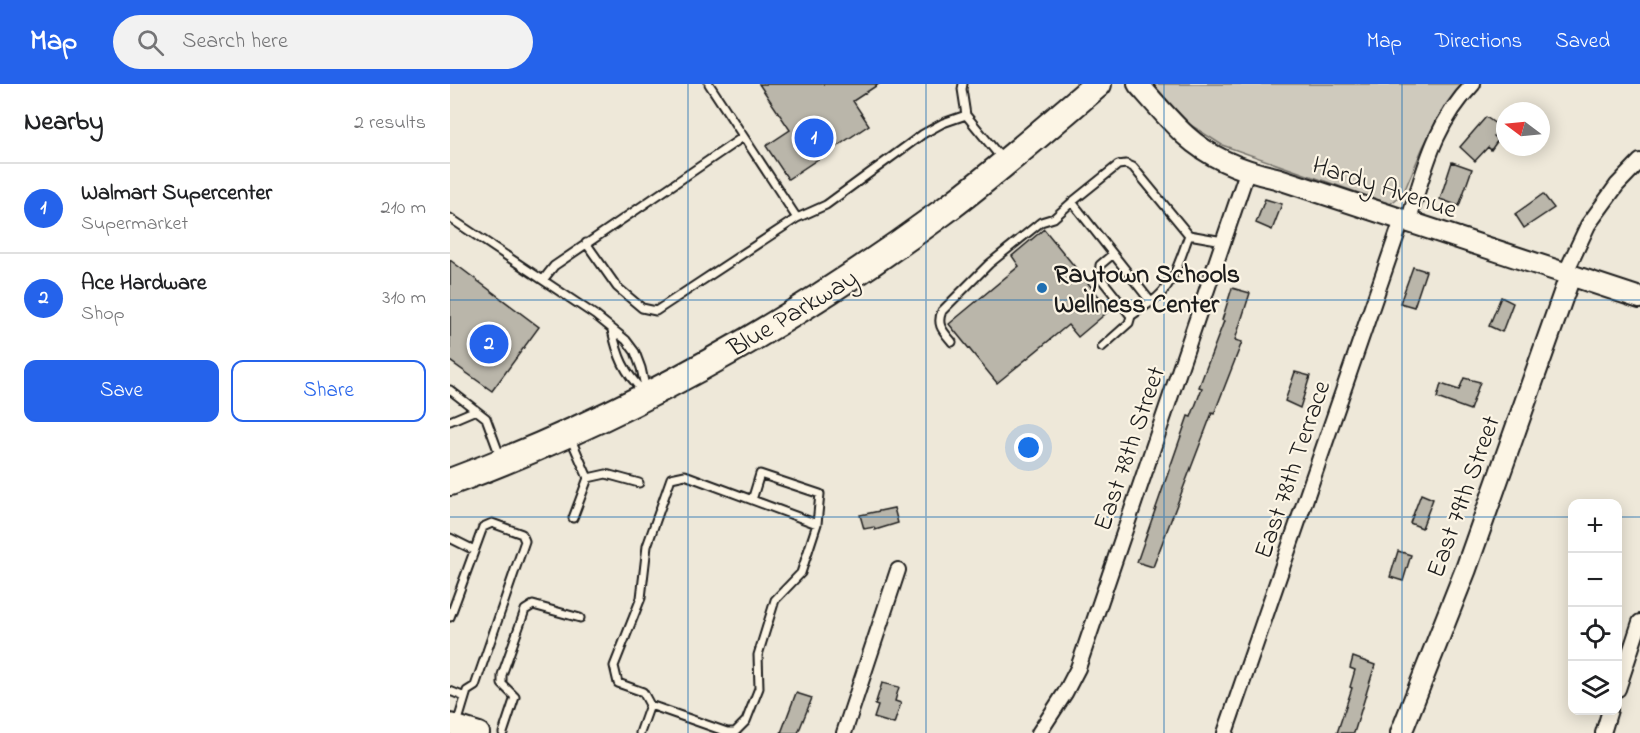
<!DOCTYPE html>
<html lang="en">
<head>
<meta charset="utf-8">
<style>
	:root { --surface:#fff; --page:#f2f2f2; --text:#202124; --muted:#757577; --line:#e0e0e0; --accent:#2563eb }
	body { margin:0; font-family:"Indie Flower",sans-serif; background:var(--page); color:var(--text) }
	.controls { position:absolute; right:18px; bottom:18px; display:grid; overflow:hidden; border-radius:12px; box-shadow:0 3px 15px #0003 }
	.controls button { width:54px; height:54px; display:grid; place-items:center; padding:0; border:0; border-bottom:2px solid var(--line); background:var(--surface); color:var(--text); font:30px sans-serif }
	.compass { position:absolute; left:1046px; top:18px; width:54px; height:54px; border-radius:50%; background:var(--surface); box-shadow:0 3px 15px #0003; rotate:286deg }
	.you { position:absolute; left:579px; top:364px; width:21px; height:21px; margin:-15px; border:4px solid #fff; border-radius:50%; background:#1a73e8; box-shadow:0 0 0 9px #1a73e833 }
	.badge { display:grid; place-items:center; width:39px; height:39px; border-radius:50%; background:var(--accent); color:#fff; font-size:20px; font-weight:700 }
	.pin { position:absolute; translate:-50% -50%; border:3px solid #fff; box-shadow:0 2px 6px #0006 }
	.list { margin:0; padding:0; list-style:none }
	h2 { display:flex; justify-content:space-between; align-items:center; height:78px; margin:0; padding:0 24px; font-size:26px }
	h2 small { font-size:20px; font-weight:400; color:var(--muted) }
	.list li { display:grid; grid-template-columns:39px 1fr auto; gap:18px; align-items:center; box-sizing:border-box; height:90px; padding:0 24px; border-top:2px solid var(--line) }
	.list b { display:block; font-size:22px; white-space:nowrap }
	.list p { margin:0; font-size:20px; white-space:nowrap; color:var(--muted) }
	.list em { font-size:20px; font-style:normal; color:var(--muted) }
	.actions { display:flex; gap:12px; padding:18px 24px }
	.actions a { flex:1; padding:14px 0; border:2px solid var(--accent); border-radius:12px; text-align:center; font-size:21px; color:var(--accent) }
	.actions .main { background:var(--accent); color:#fff }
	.icon { flex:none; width:33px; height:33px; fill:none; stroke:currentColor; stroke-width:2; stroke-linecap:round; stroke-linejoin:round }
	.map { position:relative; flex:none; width:1190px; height:649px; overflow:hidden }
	header { display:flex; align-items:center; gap:36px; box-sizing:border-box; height:84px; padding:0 30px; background:var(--accent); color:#fff }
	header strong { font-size:28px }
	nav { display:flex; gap:33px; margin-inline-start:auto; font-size:21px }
	.search { width:420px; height:54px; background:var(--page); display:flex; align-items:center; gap:15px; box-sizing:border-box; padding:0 21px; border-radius:33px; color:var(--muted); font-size:22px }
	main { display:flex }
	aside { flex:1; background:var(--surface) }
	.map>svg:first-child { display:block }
	.green { fill:#cfcabd; stroke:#76736c; stroke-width:1.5 }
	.building { fill:#bab6aa; stroke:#1c1c1c; stroke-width:1.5 }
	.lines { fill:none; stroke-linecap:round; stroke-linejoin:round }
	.lane-casing { stroke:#1c1c1c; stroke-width:11 }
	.street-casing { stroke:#1c1c1c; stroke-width:18 }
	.secondary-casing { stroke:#1c1c1c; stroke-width:24 }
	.highway-casing { stroke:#1c1c1c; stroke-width:30 }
	.lane { stroke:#fcf5e5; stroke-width:7 }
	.street { stroke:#fcf5e5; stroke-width:14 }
	.secondary { stroke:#fcf5e5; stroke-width:20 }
	.highway { stroke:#fcf5e5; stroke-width:26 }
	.grid { fill:none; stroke:#1f6fb2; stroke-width:1.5; stroke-opacity:0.55 }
	.poi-dot { fill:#1f6fb2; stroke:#fcf5e5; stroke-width:2 }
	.labels { text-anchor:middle; stroke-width:4.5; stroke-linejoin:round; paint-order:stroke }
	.street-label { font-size:26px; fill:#1c1c1c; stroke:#fcf5e5 }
	.poi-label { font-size:26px; font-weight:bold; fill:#1c1c1c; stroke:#fcf5e5; text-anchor:start }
</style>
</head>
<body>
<header>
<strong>Map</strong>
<div class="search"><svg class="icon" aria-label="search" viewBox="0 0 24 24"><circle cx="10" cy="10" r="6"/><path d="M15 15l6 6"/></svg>Search here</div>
<nav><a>Map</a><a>Directions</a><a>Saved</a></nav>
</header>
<main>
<aside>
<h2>Nearby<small>2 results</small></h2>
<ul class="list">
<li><span class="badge">1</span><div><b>Walmart Supercenter</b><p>Supermarket</p></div><em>210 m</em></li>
<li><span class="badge">2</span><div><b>Ace Hardware</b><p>Shop</p></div><em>310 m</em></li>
</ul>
<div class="actions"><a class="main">Save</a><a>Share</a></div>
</aside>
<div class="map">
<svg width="1190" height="649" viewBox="0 0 1190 649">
	<rect width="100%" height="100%" fill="#eee8d9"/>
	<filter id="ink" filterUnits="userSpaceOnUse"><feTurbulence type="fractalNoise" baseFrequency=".0167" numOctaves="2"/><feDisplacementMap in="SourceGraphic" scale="12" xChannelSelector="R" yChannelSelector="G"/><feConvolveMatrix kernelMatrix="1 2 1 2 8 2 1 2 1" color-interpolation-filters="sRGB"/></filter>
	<g filter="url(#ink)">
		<path class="green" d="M700,0H1016L987,36L973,63L953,110L940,120L772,61L739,40L703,6Z"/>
		<path class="building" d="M309,0H429L403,17L419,41L338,95L316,62L340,46Z
			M1036,33L1050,43L1044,52L1048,56L1041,66L1038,63L1025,77L1010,63Z
			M1002,78L1022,85L1009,122L990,115Z
			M1093,110L1104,124L1074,144L1065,130Z
			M815,115L832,120L822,146L806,139Z
			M594,145L660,226L628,253L618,241L547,299L499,240L569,182L562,172Z
			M0,176L89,243L42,307L0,277Z
			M963,183L976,187L964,223L950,219Z
			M782,204L800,209L785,256L792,258L764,330L762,329L703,483L687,478L738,332L741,333L752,304L749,303L774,237L772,236Z
			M1051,213L1063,219L1052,248L1039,242Z
			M845,288L860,292L850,324L835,317Z
			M1014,294L1030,298L1020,326L987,314L991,300L1009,306Z
			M971,410L983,415L972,444L960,439Z
			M444,424L448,439L425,446L424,443L414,445L410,431Z
			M948,467L961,471L953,497L940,493Z
			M903,573L925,581L904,649H887L902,604L900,603L905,586L900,584Z
			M432,599L449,603L445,617L451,619L444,640L424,634L428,622L425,621Z
			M346,609L362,614L348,649H331Z"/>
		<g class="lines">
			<defs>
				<path id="lane" d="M259,0L347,134
					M513,0L512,5L516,31
					M0,134L145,231L176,256L185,268L191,284L196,307
					M739,151L683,83L676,80L668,81L622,118L701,218C723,204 730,175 739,151L773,157
					M136,159L167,203L192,224L206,227L347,134L376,121L473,50L493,39L516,31L552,75
					M663,170L650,181L649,192L681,232L701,218
					M93,196L104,182L293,53
					M162,246C168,273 174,288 193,307
					M502,258C493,247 486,241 492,227L539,180L591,138L604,134L622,118
					M652,263L679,239L681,232
					M0,306L36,334L50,372
					M0,337L26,326
					M120,353L138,394
					M123,434L138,394L156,390L189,399
					M0,454L24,466
					M0,533L33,443L42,439L72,450L75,457L25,602L17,607L7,640
					M0,607L15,613
					M200,621L277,648H285L296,637L309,604L308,571L325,516L351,489L367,440L370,410L310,390L302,416
					M53,649L65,613L52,600V591L75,526L83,521L130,534
					M190,649L200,621L193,608L168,599L164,582L191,514L197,462L221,394L235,391L367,440"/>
				<path id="street" d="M958,138C975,85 983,42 1023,0
					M1115,190L1138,141L1167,101L1190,77
					M1168,605L1190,538
					M394,649L448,486
					M589,649L615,609L628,584L797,88
					M775,649L952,136
					M1153,649L1160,626"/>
				<path id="secondary" d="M688,0C703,17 718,35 735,51C760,74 793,87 826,94L1190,214
					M0,640L29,649
					M951,649L1016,485L1120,192"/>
				<path id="highway" d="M0,398C176,333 342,239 493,128C547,88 597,43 648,0"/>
			</defs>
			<use href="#lane" class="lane-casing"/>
			<use href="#street" class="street-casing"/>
			<use href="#secondary" class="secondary-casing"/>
			<use href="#highway" class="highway-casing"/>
			<use href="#lane" class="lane"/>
			<use href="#street" class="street"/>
			<use href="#secondary" class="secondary"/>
			<use href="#highway" class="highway"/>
		</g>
	</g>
	<path class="grid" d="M238,0V649M476,0V649M714,0V649M952,0V649M0,216H1190M0,433H1122M1168,433H1190"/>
	<circle class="poi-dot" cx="592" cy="204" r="6"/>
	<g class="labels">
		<g class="street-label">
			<text transform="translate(935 102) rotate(18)" y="9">Hardy Avenue</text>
			<text transform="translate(342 228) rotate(-31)" y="9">Blue Parkway</text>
			<text transform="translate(678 364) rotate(-71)" y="9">East 78th Street</text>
			<text transform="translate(841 385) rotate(-71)" y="9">East 78th Terrace</text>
			<text transform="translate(1012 412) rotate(-70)" y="9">East 79th Street</text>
		</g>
		<g class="poi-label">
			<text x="604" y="198">Raytown Schools<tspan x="604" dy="30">Wellness Center</tspan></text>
		</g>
	</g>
</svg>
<div class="controls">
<button>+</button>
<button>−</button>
<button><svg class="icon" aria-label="locate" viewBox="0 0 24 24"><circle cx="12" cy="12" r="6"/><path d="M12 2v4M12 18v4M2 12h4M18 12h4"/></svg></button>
<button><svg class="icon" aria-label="layers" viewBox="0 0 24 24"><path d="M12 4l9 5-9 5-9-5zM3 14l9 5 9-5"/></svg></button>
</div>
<svg class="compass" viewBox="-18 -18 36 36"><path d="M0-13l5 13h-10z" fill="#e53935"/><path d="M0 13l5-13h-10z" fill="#757577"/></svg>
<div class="you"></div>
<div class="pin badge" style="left:364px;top:54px">1</div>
<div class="pin badge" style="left:39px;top:260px">2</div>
</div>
</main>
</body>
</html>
